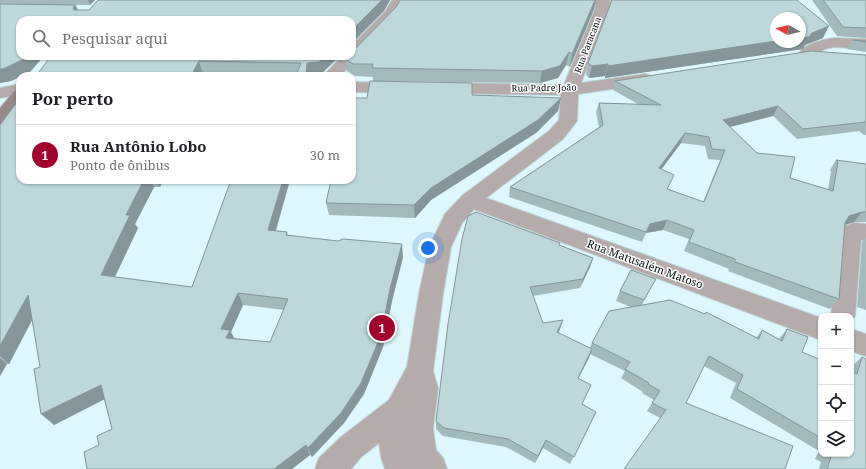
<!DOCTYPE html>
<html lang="pt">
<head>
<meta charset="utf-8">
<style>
	:root { --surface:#fff; --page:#f2f2f2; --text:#202124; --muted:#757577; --line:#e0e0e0; --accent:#a2012c }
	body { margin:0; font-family:"Noto Serif",serif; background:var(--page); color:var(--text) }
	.controls { position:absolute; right:12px; bottom:12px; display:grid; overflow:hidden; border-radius:8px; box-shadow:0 1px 3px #0004 }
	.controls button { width:36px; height:36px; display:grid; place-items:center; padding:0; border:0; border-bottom:1px solid var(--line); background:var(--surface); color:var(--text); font:20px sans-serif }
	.compass { position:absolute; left:770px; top:12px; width:36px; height:36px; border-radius:50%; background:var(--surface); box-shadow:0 1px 3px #0004; rotate:278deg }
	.you { position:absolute; left:428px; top:248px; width:14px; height:14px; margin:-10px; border:3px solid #fff; border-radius:50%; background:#1a73e8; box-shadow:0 0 0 6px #1a73e833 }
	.badge { display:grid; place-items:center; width:26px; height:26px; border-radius:50%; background:var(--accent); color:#fff; font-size:13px; font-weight:700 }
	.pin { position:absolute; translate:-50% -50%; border:2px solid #fff; box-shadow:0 1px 4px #0006 }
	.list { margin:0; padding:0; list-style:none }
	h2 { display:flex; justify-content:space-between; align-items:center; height:52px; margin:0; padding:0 16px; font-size:17px }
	h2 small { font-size:13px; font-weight:400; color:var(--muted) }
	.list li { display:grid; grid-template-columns:26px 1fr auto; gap:12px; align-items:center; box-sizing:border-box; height:60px; padding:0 16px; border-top:1px solid var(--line) }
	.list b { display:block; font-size:15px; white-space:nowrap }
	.list p { margin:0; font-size:13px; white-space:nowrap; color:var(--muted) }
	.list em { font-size:13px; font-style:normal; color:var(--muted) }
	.icon { flex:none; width:22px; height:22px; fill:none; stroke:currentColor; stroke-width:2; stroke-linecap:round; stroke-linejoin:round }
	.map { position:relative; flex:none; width:866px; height:469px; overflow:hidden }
	.search { position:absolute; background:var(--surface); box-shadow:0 1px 3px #0004; left:16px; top:16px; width:340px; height:44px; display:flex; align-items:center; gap:10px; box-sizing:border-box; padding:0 14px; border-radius:12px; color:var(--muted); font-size:15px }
	.panel { position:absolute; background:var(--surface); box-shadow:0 1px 3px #0004; left:16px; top:72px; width:340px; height:112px; border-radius:12px }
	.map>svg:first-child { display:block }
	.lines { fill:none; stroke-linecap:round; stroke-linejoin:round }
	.minor-casing { stroke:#bbd2d7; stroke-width:2 }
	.secondary-casing { stroke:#bbd2d7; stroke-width:2 }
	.minor { fill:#b6abab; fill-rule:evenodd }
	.secondary { fill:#988988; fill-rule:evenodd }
	.wall { fill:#a3b9bc; fill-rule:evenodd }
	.shaded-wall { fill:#849699 }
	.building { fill:#bdd7db; stroke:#849699; fill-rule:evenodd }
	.labels { text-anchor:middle; stroke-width:3; stroke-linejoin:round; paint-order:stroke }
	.far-street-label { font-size:9px; fill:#071012; stroke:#fff }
	.street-label { font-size:11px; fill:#071012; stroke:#fff }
</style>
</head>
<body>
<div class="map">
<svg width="866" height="469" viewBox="0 0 866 469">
	<rect width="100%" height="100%" fill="#ddf7fc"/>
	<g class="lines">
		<defs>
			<path id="minor" d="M392,0H406L396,17L340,76H323L342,56H352V45L385,12Z
				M596,0H610L609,9L581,83L645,74L651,76L653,79L651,82L645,84L578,94L577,121L563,139L486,198L821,318V340L474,209L462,223L451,247L443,294L433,371L438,388L433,428L436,450L443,458L447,469H385L381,457L379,443L361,457L351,469H315L319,458L341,437L389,400L407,367L419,294L429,247L445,214L463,195L549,131L559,120L561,95L442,93L436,92L434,88L436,84L442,83L564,85L595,9Z
				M834,38L866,39V49L834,47L825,49L806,59L800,57L798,54C806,43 822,40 834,38Z
				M352,82L398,83L404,84L406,88L404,92L398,93L352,92Z
				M20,84V94L0,98V88Z
				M854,223L866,224V240H861L855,316L851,324V316H831L839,233L842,227Z
				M851,329L866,334V356L851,351Z"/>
			<path id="secondary" d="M20,90V106L6,124L0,125V108L14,91Z"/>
		</defs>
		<use href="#minor" class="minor-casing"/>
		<use href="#secondary" class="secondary-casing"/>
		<use href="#minor" class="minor"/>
		<use href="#secondary" class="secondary"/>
	</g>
	<path class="wall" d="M0,0H95L90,5H76L78,10H89L98,0H390L384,11L352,43V20H20L31,71L21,76H20L11,81L0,83Z
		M611,0H797L823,38L805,45L803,49L605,78V76L589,78L586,75L588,63L611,3Z
		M812,0H866V38L837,36Z
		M594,9L570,67L566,65L558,78L540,83L373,81V77L355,76L347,71L345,59Z
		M853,40L866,41V52L847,49Z
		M866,55V135H864L859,131L797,139L773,116L730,127L757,153L790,178L828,190L831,172L830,170L836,160L866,164V222H854L845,224L839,299L830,309L728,271L729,269L684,251L689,239L663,230L646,233L642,242L509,197L510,187L599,127L596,112L599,103L638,104L613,90L615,81ZM681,143L705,146L708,159L720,160L703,202L668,189L661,169Z
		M51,56H340L321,74L310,76L203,74Z
		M472,95L561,98L558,111L536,133L431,200L415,218L329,215L326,203L367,98Z
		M0,125L20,180H163L160,187H154L135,224L138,228L115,277L192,287L231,180H290L276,231L287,232L288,235L403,257L392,301L383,347L364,394L344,423L312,457L310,455L292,469H87L99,445L112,429L104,399L54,425L40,367L32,320L9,364H7L0,376ZM243,305L284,310L270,342L234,338L231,332Z
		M866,237V310L857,307L862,242Z
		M560,245L593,258L590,267L580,288L533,296L543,323L560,329L558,333L590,348L592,343L631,307L616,301L620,291L650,289L642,305L756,338L762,330L779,339L787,329L802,352L821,360V454H851V369L852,366L862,357L866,469H819L821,462L815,459L819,451L730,398L736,383L704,366L660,418L647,411L654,400L642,393L643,392L621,378L625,371L590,354L578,379L582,404L596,412L570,464L543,448L535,463L506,447L443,436L436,429V421L448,324Z"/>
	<path class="shaded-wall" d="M88,0H95L90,5Z
		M382,0H390L384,11L352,43V30Z
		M595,0H596L594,9L570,67L572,54Z
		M75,5L81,16L73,8Z
		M829,26L823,38L805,45L803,49L605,78L608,66L776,41V42H800V38Z
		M569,52L566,65L558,78L540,83L542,71Z
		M26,56H44L31,71L21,76H20V77L11,81L0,83V69Z
		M325,56H340L321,74L306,76L307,63Z
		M199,61L203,74L202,76H191Z
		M608,64L605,76L589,78L592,66Z
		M561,98L558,111L536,133L431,200L415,218L414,205L431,188Z
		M778,106L773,116L718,130L723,120Z
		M685,133L681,143L655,178L659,168Z
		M144,180H150L154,187L135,224L138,228L110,287L101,275L126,215Z
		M157,180H163L160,187Z
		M283,180H290L272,243L268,230Z
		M862,212L854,222L842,226L849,216Z
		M667,220L663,230L646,233L642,242L650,224Z
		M402,244L403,257L392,301L383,347L364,394L344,423L312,457L308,448Z
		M593,258L590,267L580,288L583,279Z
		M238,293L243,305L231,332L236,342L232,349L221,329Z
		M28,295L39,307L9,364L0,356V346Z
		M563,320L560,329L554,341L557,332Z
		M592,349L589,358L574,387L578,378Z
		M0,358L7,364L0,376Z
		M101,385L111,396L54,425L41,414Z
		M546,440L543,448L535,463L538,456Z
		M306,445L310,455L292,469H274Z"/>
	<path class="building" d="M98,0H382L352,30V20H20V56H26L24,59L3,69H0V4L75,5L73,8L74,10H89Z
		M400,0H595L572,54L569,52L560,66L542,71L372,68L373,64H353L345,59L348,56H352V52L397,6Z
		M612,0H797L829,26L812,33L809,37L800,38V18H776V41L608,66V64L592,66L588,63Z
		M823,0H866V28L843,27Z
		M853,40L866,41V42Z
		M811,51L866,55V122L803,129L778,106L723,120L757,153L795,157L790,178L833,191L838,162L836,160L866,164V212H862L849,216L845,223L839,299L735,262V259L689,242L694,230L667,220L650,224L646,232L510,187L603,125L599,103L661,105L615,81ZM685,133L709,137L712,149L725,150L704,202L667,189L674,175L659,168Z
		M51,56H325L319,62L307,63L306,76H296L301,63L199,61L191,76H36Z
		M370,81L472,83V95L561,98L538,120L431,188L414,205L326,203L331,180H352V98H367Z
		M20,98V180H144L126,215H130L101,275L192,287L231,180H283L268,230L287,232L286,235L338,241L343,239L402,244L390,289L381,335L361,383L341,413L308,448L306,445L274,469H87L84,452L99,445L97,436L112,429L101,385L41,414L34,369L40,367L28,295L0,346V125ZM238,293L288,299L270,342L226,338L230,330L221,329Z
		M476,212L560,243L559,245L593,258L583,279L530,287L543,323L563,320L557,332L592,349L578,378L591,385L582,404L596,412L574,457L546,440L538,456L508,439L444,428L436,421L448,324L462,239L468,216Z
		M631,270L656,279L644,300L620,291Z
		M670,300L705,314L706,312L759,339L762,330L782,341L787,329L808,337L802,352L821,360V438L737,389L743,375L709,356L686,403L793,446L785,469H624L666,410L652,403L660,391L648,384L649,383L625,369L630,362L592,343L609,311Z
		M862,357L866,359V469H827L832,454H831H851V371L857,374Z"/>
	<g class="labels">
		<g class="far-street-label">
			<text transform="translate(588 45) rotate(-69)" y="3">Rua Paracana</text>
			<text transform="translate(544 88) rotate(-1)" y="3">Rua Padre João</text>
		</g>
		<g class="street-label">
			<text transform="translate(645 264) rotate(20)" y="4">Rua Matusalém Matoso</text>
		</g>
	</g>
</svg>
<div class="controls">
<button>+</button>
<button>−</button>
<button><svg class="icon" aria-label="locate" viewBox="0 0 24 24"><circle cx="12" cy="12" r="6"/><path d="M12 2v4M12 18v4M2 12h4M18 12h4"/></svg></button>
<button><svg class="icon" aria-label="layers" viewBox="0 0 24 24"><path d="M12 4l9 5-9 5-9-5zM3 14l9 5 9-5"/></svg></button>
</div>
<svg class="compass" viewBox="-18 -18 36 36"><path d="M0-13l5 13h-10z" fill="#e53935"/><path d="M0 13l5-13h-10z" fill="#757577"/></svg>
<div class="you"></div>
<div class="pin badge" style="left:382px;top:328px">1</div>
<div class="search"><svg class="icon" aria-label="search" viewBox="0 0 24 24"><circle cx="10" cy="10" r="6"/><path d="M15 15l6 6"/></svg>Pesquisar aqui</div>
<section class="panel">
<h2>Por perto<small></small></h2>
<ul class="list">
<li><span class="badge">1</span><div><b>Rua Antônio Lobo</b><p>Ponto de ônibus</p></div><em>30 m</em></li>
</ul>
</section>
</div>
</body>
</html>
